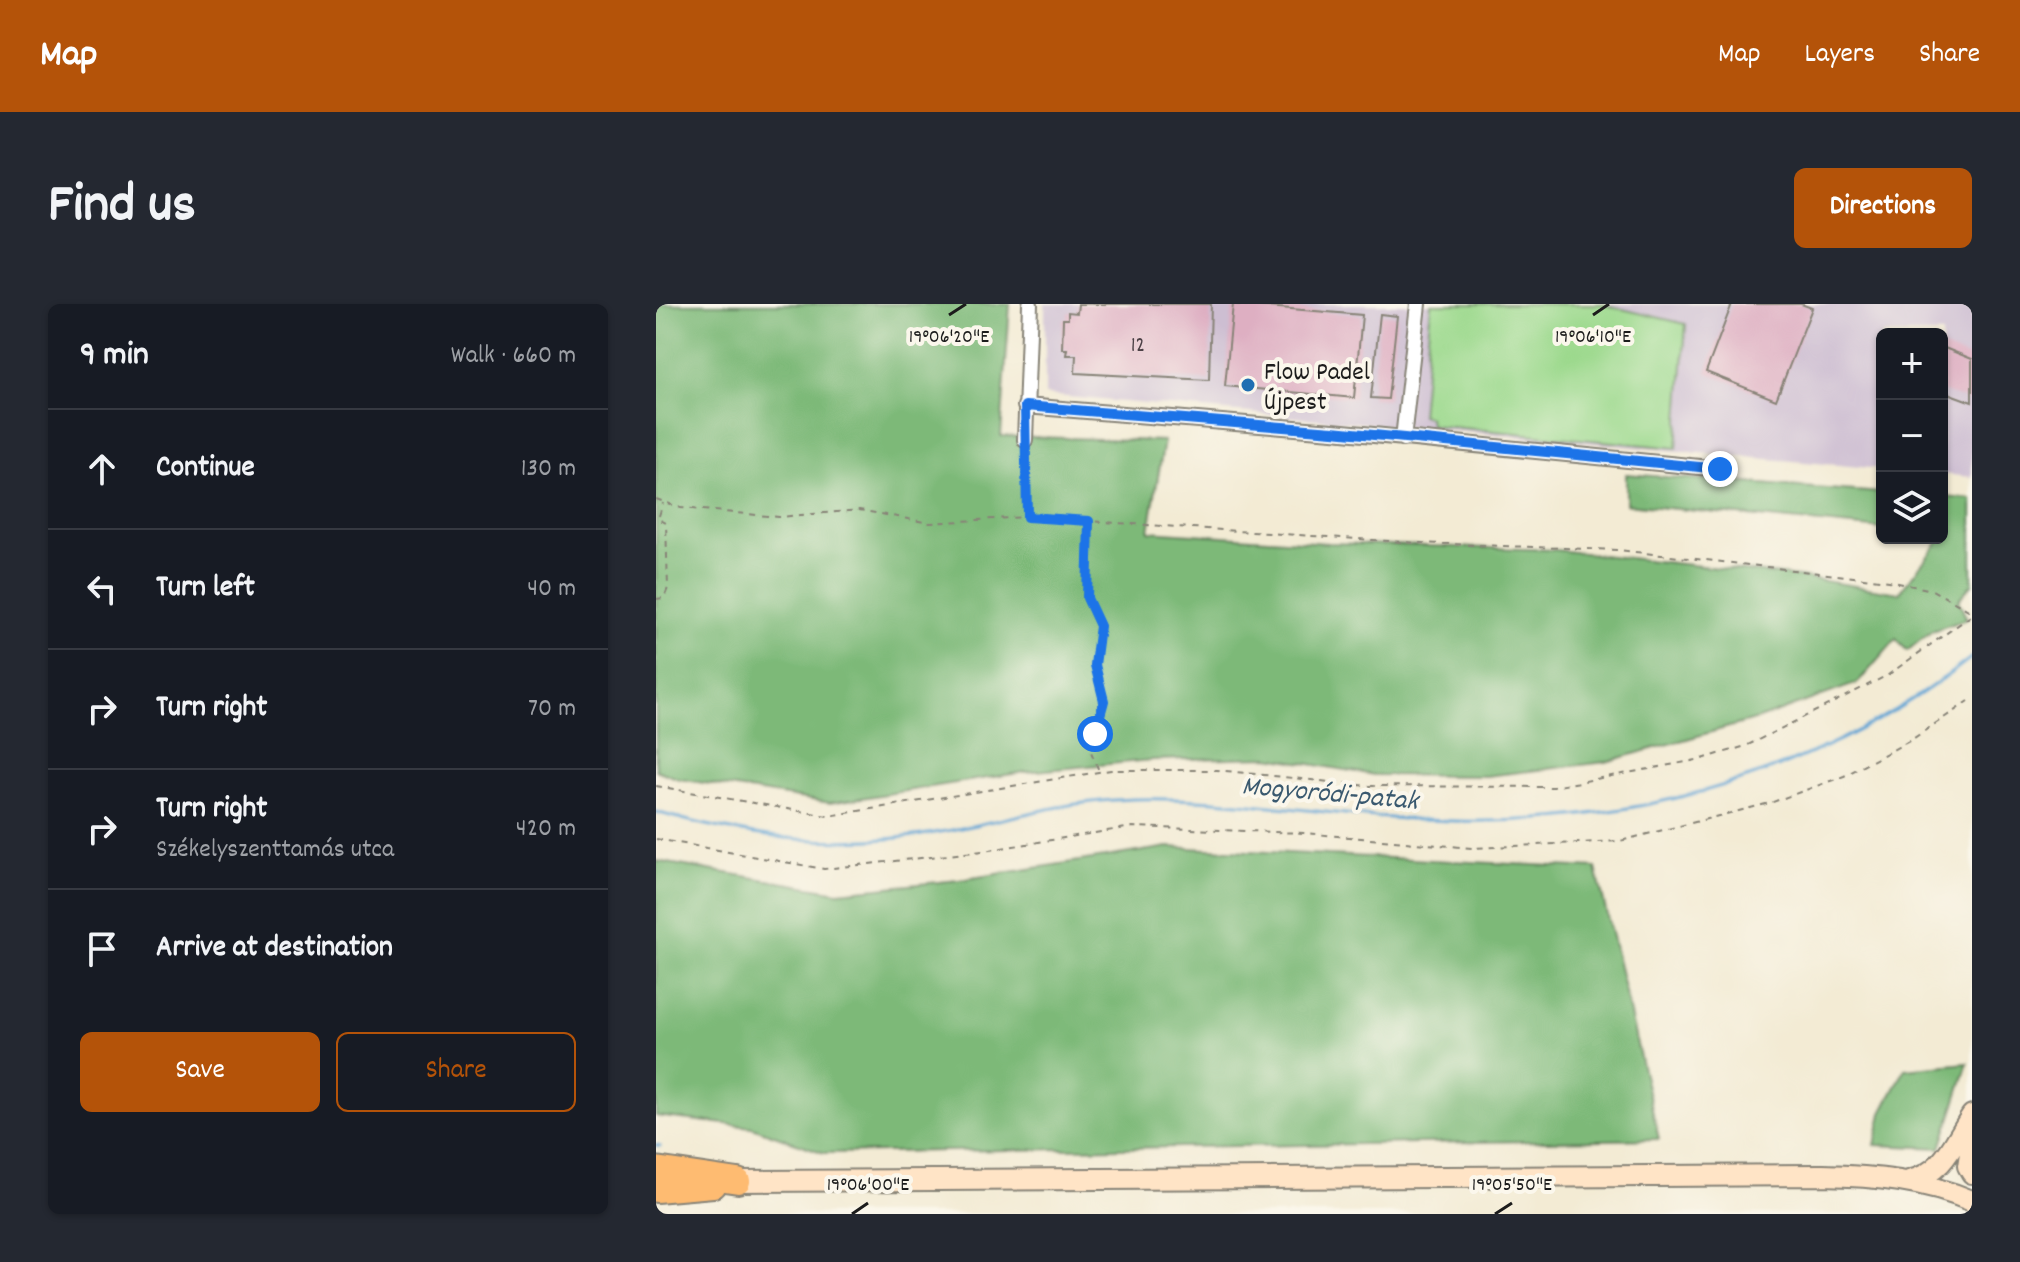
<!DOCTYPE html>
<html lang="en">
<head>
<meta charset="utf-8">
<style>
	:root { --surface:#171b24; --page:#242831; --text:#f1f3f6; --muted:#9ea1a6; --line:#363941; --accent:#b45309 }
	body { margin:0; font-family:Dekko,sans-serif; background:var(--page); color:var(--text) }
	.controls { position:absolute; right:24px; top:24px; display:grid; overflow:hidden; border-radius:12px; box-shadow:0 2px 6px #0004 }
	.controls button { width:72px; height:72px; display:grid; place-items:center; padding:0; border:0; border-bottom:2px solid var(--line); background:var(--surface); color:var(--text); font:40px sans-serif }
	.stop { position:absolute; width:24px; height:24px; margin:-18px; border:6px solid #1a73e8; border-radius:50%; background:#fff }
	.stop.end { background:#1a73e8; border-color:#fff; box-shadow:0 2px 8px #0008 }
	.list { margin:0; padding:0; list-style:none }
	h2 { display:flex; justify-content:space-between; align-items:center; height:104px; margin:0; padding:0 32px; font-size:34px }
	h2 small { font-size:26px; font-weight:400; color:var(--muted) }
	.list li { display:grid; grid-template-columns:52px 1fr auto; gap:24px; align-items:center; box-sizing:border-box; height:120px; padding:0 32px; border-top:2px solid var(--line) }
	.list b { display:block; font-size:30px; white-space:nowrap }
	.list p { margin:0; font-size:26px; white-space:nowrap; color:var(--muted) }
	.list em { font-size:26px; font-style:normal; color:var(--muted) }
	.actions { display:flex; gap:16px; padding:24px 32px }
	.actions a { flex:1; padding:18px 0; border:2px solid var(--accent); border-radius:12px; text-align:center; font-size:28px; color:var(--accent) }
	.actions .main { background:var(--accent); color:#fff }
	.icon { flex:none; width:44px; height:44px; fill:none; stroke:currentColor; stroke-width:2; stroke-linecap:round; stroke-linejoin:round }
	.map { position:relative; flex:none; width:1316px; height:910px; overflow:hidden; border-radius:12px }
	header { display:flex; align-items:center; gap:48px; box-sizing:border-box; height:112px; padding:0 40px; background:var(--accent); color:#fff }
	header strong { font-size:38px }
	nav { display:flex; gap:44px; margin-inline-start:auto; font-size:28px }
	.intro { display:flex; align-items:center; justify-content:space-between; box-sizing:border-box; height:192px; padding:0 48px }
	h1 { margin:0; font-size:56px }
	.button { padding:20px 36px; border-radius:12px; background:var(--accent); color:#fff; font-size:28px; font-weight:700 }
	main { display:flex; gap:48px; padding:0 48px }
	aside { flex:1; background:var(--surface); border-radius:12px; box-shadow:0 2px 6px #0004 }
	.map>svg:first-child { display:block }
	.industrial { fill:#cdbed2 }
	.green { fill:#9cd98d; stroke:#5c7a54; stroke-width:2 }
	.forest { fill:#7db978; stroke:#4c6a4a; stroke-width:2 }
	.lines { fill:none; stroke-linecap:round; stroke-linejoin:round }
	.stream { stroke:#5fa4d4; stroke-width:3 }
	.building { fill:#deafc2 }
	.street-casing { stroke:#888478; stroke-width:18 }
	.secondary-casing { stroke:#888478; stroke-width:24 }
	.highway-casing { stroke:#888478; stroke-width:28 }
	.path { stroke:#888478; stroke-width:2; stroke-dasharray:6 6; stroke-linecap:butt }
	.street { stroke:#fff; stroke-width:14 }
	.secondary { stroke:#ffe4c6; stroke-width:20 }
	.highway { stroke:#febb71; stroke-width:24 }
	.route { stroke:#1a73e8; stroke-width:10 }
	.ticks { fill:none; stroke:#1c1c1c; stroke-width:3 }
	.poi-dot { fill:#1f6fb2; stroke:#fbf7ec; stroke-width:3 }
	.labels { text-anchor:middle; stroke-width:8; stroke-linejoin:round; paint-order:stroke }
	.number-label { font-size:22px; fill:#4c4146 }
	.poi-label { font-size:26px; fill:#1c1c1c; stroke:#fbf7ec; text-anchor:start }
	.water-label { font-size:28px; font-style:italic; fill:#3a596f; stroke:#fbf7ec }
	.ticks-label { font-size:20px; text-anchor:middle; fill:#1c1c1c; stroke:#fbf7ec; stroke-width:8; stroke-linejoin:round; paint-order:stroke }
</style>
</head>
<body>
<header>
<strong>Map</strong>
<nav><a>Map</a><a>Layers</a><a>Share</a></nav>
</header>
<div class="intro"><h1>Find us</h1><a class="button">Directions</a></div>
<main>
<aside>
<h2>9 min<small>Walk · 660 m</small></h2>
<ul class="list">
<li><svg class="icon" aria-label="ahead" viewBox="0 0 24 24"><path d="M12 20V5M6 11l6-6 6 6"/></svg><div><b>Continue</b></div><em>130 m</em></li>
<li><svg class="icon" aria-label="left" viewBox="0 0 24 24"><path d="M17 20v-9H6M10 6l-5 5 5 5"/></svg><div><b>Turn left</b></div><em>40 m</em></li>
<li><svg class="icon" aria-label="right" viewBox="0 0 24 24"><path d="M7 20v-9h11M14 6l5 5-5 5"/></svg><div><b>Turn right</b></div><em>70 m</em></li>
<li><svg class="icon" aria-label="right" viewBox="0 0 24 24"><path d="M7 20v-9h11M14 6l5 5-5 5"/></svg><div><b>Turn right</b><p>Székelyszenttamás utca</p></div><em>420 m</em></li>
<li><svg class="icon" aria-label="arrive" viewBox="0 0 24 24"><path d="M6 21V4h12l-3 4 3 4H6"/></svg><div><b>Arrive at destination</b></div></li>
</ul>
<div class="actions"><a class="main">Save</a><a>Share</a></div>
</aside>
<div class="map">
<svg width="1316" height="910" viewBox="0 0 1316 910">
	<rect width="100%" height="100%" fill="#fbf7ec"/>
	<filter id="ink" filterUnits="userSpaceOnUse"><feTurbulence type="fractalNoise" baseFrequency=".0125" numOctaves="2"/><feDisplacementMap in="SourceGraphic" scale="16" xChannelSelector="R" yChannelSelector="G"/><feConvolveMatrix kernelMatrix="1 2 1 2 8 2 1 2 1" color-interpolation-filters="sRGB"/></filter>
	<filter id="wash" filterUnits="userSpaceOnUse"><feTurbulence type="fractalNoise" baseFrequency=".006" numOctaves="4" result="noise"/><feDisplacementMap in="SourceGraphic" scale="32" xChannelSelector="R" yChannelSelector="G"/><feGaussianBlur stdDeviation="1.8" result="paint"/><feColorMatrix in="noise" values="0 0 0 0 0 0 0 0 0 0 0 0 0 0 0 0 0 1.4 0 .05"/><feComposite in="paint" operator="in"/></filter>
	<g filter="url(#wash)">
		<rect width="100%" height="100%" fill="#f3ebd4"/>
		<path class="industrial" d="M389,0H1316V173L1286,170V30H1226V165L389,91Z"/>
		<path class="green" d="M775,0H945L1030,20L1021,144L774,121L773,113L765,111Z"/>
		<path class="forest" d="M0,0H354L345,132L508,137L493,227L673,239L901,246L1143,273L1243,289L1286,234V193L1316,195V280L1302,296L1311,315L1276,327L1251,347L1240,335L1202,379L1105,414L950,458L830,472L718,471L613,453L496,456L369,468L174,499L23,475L0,466Z
			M970,170L1226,189V225L970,200Z
			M512,543L940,564L1003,835L168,849L96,823L0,812V557L182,588L303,576Z
			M1312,759L1285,844L1219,841L1226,809L1249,765Z"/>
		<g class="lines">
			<path class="stream" d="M0,508C97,536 189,546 290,527C346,517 401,499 458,496C572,489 685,516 799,517C985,521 1169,469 1316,353
				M0,841L4,842"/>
		</g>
		<g id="blocks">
			<path class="building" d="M422,0H555L553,76L419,69L420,51H410L411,45H406L407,15H412V8L421,9Z
				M577,0L706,11L698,94L569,82Z
				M1076,0H1145L1156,4L1120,96L1050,68Z
				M724,10L741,12L732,95L715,94Z
				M1286,43L1316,55V98L1286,87Z"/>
		</g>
	</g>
	<g filter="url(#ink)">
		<use href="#blocks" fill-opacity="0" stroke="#888478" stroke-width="2"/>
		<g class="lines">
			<defs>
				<path id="street" d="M369,102L677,127L1064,165
					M747,135L762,0
					M369,136L374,0"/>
				<path id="secondary" d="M1316,837L1312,862L1316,869
					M82,877L1167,871C1218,872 1269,877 1316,897
					M1253,877C1289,868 1297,839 1316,811"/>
				<path id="highway" d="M0,865L82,877
					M0,886L57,881"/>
			</defs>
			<use href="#street" class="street-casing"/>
			<use href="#secondary" class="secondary-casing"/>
			<use href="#highway" class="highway-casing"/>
			<path class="path" d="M369,150L371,213L762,239L962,246L1233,277L1276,286L1316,308
				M0,195L25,204L123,213L203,206L274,219L370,213
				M433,218L431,294L444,322L439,361L448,397L439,430L431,438L443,467
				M0,295L8,294L12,284L10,219L2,215L7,199
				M0,482L172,512L455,466H561L712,482L897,483L1046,455L1090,442L1232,371L1316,311
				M0,535L168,565L327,547L476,523L648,529L816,544L964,537L1114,499L1188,472L1255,436L1316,395"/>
			<use href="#street" class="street"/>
			<use href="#secondary" class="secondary"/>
			<use href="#highway" class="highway"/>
		</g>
	</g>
	<g class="lines" filter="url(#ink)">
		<path class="route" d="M439,430L448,397L439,361L444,322L431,294L433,217L371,213L369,102L677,127L1064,165"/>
	</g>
	<path class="ticks" d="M293,11L310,0M937,11L953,0M196,910L212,899M839,910L856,899"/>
	<circle class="poi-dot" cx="592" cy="81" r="8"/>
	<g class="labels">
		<g class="number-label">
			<text x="482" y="47">12</text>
		</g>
		<g class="poi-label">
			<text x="608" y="75">Flow Padel<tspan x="608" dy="30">Újpest</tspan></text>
		</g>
		<g class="water-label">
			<text transform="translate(674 487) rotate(5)" y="10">Mogyoródi-patak</text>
		</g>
	</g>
	<g class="ticks-label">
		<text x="293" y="38">19°06'20"E</text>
		<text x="937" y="38">19°06'10"E</text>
		<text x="212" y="886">19°06'00"E</text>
		<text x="856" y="886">19°05'50"E</text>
	</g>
</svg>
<div class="controls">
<button>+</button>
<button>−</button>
<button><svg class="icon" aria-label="layers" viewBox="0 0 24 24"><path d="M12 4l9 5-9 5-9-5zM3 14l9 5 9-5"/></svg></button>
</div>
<div class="stop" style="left:439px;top:430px"></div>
<div class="stop end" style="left:1064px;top:165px"></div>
</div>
</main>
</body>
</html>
